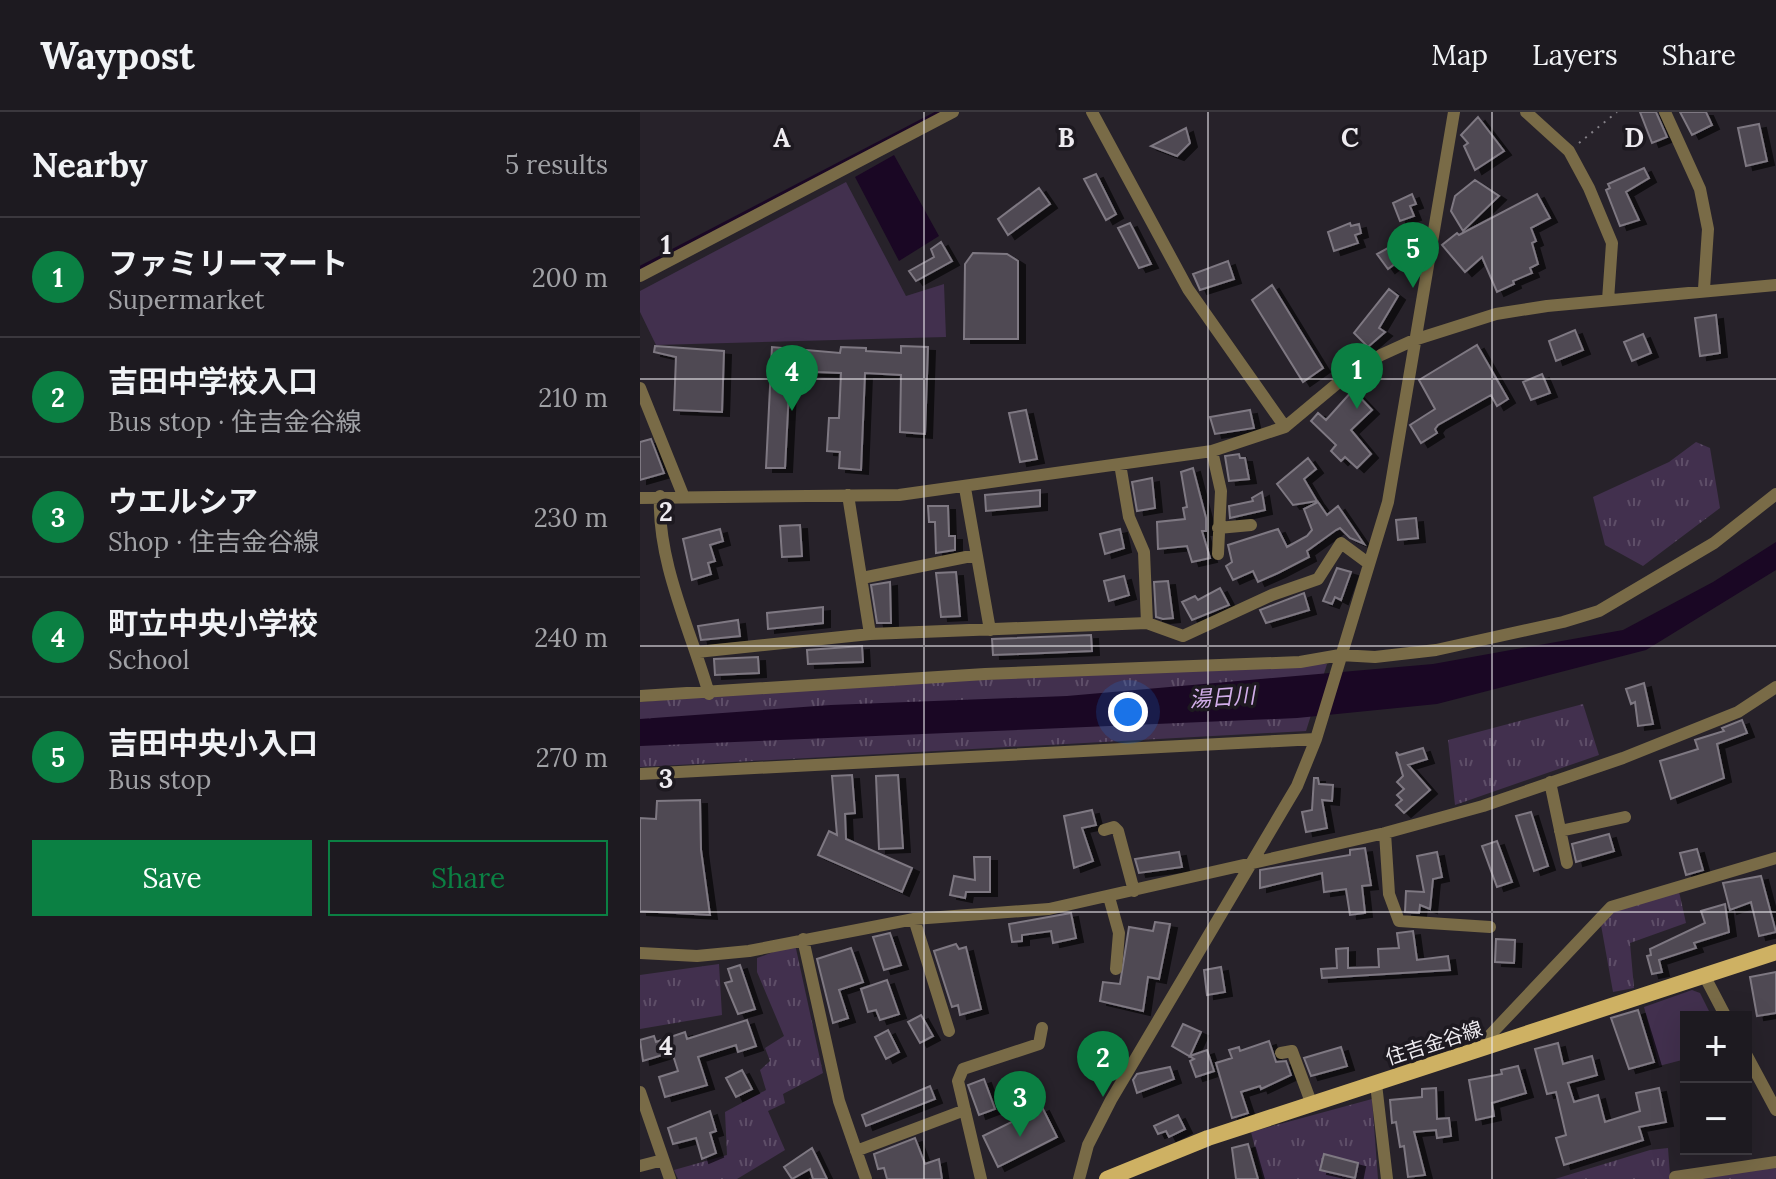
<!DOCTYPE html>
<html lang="en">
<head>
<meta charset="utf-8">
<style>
	:root { --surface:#1d1a20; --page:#252329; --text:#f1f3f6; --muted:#a0a1a5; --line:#3b383e; --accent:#0b8043 }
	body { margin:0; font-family:Lora,"Noto Sans JP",serif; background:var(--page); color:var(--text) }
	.controls { position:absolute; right:24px; bottom:24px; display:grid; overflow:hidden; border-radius:0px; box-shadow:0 8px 32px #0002 }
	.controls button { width:72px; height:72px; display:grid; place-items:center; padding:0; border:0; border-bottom:2px solid var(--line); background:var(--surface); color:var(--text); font:40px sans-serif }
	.you { position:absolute; left:488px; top:600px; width:28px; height:28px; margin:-20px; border:6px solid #fff; border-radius:50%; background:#1a73e8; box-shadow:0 0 0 12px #1a73e833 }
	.badge { display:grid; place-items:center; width:52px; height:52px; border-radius:50%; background:var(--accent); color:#fff; font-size:26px; font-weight:700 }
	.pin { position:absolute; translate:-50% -66px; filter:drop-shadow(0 2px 4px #0008) }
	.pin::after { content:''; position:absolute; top:42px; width:28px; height:24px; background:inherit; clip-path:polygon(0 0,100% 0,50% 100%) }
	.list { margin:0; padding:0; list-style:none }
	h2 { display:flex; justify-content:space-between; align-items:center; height:104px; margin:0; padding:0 32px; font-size:34px }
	h2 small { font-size:26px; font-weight:400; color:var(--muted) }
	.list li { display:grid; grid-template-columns:52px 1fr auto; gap:24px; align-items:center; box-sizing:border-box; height:120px; padding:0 32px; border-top:2px solid var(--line) }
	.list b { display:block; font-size:30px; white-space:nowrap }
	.list p { margin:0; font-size:26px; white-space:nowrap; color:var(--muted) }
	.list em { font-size:26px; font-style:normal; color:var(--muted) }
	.actions { display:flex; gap:16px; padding:24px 32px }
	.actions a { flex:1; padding:18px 0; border:2px solid var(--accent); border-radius:0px; text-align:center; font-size:28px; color:var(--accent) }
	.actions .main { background:var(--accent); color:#fff }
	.map { position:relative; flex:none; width:1136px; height:1067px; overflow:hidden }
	header { display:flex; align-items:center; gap:48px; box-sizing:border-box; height:112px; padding:0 40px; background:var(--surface); border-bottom:2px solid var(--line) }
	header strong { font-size:38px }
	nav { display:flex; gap:44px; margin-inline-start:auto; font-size:28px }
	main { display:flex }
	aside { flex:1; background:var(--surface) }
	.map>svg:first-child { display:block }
	.grass { fill:url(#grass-tufts) }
	.garden { fill:#42304e }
	.water { fill:#1a0724 }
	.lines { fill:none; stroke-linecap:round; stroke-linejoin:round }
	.stream { stroke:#1a0724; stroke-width:4 }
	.building { fill:#4f4952; stroke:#7e7882; stroke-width:2; filter:url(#shadow) }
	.path { stroke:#858188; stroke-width:2; stroke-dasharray:2 6; stroke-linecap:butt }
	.minor { stroke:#796b47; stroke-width:12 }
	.major { stroke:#ceb163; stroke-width:16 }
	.grid { fill:none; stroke:#eeebf0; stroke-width:2; stroke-opacity:0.55 }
	.labels { text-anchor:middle; stroke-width:7; stroke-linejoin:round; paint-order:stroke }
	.street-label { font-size:20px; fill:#eeebf0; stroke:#1d1920 }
	.water-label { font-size:22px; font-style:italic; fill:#d2aeea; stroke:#1d1920 }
	.grid-label { font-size:26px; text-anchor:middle; font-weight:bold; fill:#eeebf0; stroke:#1d1920; stroke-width:7; stroke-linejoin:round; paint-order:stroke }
</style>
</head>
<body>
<header>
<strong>Waypost</strong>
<nav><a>Map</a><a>Layers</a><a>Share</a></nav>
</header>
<main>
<aside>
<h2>Nearby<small>5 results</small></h2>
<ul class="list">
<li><span class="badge">1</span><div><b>ファミリーマート</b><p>Supermarket</p></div><em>200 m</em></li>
<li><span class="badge">2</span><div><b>吉田中学校入口</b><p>Bus stop · 住吉金谷線</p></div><em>210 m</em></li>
<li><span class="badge">3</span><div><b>ウエルシア</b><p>Shop · 住吉金谷線</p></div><em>230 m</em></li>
<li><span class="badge">4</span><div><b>町立中央小学校</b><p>School</p></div><em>240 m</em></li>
<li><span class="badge">5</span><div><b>吉田中央小入口</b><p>Bus stop</p></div><em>270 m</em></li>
</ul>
<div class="actions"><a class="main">Save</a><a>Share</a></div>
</aside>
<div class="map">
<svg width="1136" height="1067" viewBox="0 0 1136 1067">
	<defs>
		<pattern id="grass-tufts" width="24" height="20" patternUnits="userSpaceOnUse" patternTransform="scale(2)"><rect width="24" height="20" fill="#42304e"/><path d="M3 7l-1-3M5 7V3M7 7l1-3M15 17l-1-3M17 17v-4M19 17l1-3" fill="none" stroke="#5e4e68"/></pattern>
		<filter id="shadow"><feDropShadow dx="7" dy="4" stdDeviation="0" flood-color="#0009"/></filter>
	</defs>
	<rect width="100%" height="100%" fill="#27222a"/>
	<path class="grass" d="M1056,330L1070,336L1080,396L1003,454L965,433L953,385L1029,350Z
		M687,552L666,619L0,655V590L344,562Z
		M943,592L959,643L815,693L808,628Z
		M1038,775L1046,811L990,831L994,876L973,880L961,813L975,794Z
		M155,832L183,961L143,982L145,991L128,999L145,1038L97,1067H38L34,1058L87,1043L85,1000L126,978L120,958L130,949L125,936L144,924L117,860V846Z
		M79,852L82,903L0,917V863Z
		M732,987L738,1067H623L611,1020Z
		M1028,1036L1030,1063L1136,1054V1067H915L1010,1038Z"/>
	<path class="garden" d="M206,70L266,184L304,172L306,225L16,233L0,200V179Z
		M1052,878L1060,881L1072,905H1046V947L1019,954L1004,895Z"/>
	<path class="water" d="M254,43L299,124L259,149L215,65Z
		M1136,430V458L1006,538L797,592L657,606L0,634V607L191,593L427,584L793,552L983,518L1073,470Z"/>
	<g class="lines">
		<path class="stream" d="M0,156L299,0"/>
	</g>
	<path class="building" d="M1000,0H1016L1027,25L1012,31Z
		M1040,0H1066L1072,13L1052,23Z
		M838,5L864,39L835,58L824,34L828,31L821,23Z
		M1119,12L1127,49L1106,54L1098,16Z
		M546,16L550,31L537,44L511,34Z
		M1004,56L1009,66L986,80L999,108L980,114L966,78L970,76L968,72Z
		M456,62L476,102L466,108L444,67Z
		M835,68L859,84L823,119L811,99L815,84Z
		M399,76L410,92L368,123L358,107Z
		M772,82L776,92L770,94L774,104L760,109L753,91Z
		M897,82L910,106L891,116L896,129L892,131L898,152L890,156L892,161L873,169L874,172L857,180L842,145L825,160L802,133L817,121L819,123Z
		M490,111L511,152L499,156L478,116Z
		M710,111L711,114L719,112L721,121L715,123L718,131L694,139L688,120Z
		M301,130L312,149L276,169L269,159L294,145L291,137Z
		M759,130L769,141L748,157L737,142Z
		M333,141L367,142L378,149V227H324L325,152Z
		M588,149L594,167L560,178L553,162Z
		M632,173L683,256L663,270L612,188Z
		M749,177L758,184L739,216L745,220L728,235L714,221Z
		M1076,203L1080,241L1060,244L1055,206Z
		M935,218L943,238L916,249L909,229Z
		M1003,222L1011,241L992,249L984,230Z
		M837,233L868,287L857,294L851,283L798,313L795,317L797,321L781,331L770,313L795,297L779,268Z
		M15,234L84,239L82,300L34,298L36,245L14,240Z
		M261,234L288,235L285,322L260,320L261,263L225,261L221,358L199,356L200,340L187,339L189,306H199L201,261L150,259L145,356H126L132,235L200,241L201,235L226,236V239L261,241Z
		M902,262L910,281L891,288L883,270Z
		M713,278L732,298L711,318L731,342L717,356L705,345L701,349L691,339L696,333L671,309L678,301L686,308Z
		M386,298L397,347L380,350L369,301Z
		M610,298L614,316L575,322L570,305Z
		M11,327L24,361L0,368V330Z
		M599,342L600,346H605L609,367L589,369L585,344Z
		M668,346L676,357L664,367L677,389L653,393L637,372Z
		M553,356L566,406V419H562L570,446L552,450L547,434L518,437L517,410L545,407L543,396L547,395L541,360Z
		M512,366L515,396L497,399L492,370Z
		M400,378V394L346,399L345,383Z
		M622,380L625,398L590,406L589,394L613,389L612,386Z
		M678,390L687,403L698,394L724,432L710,426L700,416L696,418L667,439L669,445L638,461L618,470L613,459L593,468L586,454L592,450L588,433L638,417L647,435L667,424L672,418L664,397Z
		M288,394H308L309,424H315V438L296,441L295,410H289Z
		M776,406L778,426L758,428L756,408Z
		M160,413L162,444L142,445L140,414Z
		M80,417L83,429L70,433L75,449L68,451L71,462L52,468L43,427Z
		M480,417L484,436L465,442L460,422Z
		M697,456L711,460L701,488L695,485L692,492L683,489Z
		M316,460L320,504L301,505L296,461Z
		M484,464L489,483L469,489L464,469Z
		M528,469L533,506L523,507L516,505L514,470Z
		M250,470L251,511H237L231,473Z
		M580,476L589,493L552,508L542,490L555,484L558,488Z
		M664,481L669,498L626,511L620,498Z
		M183,495V511L128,517L127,501Z
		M98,508L100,524L61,528L58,514Z
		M451,523L452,539L353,543L352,527Z
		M222,534L223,550L168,552L167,538Z
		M118,545L119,561L75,563L74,547Z
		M1004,571L1013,612L998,614L995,590L991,592L986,577Z
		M1102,608L1107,621L1077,632L1084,666L1031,687L1020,649L1058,637L1055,628L1084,619L1082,616Z
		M783,636L787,647L768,653L790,678L764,701L756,693L762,688L757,683L764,677L757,670L763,664L756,640L759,643Z
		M212,663L215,701L205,702L206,727L272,756L262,780L178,743L189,719L197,723L192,664Z
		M258,663L263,736L239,737L236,664Z
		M674,666H678L679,672L693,673L692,689L682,688L687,716L666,720L662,700L672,698Z
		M60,688L61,738L70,803L0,799V706L16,707L17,689Z
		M452,698L456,713L442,716L453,749L434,756L424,704Z
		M891,700L908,754L894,759L876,704Z
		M969,722L974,739L936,750L932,732Z
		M857,729L872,770L857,775L842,734Z
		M725,736L731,773L722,774L725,801L710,803L706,777L684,780L682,761L620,776V758L710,743V738Z
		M1057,737L1063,758L1046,763L1040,741Z
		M539,740L542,755L499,761L495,747Z
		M797,740L802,765L793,767L790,797L780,793L779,801L765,800L766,779L784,780L777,744Z
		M334,745H350V780H326L325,786L310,783L314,764L335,768Z
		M1121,764L1136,820L1119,824L1111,790L1090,798L1083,771Z
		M1085,792L1089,820L1054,831L1056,836L1019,848L1022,860L1012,862L1007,844L1011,843L1010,837L1065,811L1061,799Z
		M431,801L436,826L413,831L411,819L382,823V829L372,830L369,812Z
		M515,810L530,812L519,867L508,865L503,899L460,889L463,870L480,872L489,815L513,819Z
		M773,819L777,848L808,844L810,858L682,866L681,857L697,856L696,837L708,836V856L739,855L738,837L759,836L757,821Z
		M250,821L261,853L244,858L233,825Z
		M856,827L875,828L874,851L855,850Z
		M316,832L319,837L326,835L341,897L320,903L318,893L312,895L294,839Z
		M211,836L223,870L199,878L208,906L193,911L177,847Z
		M100,853L115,897L98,902L85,871L92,869L88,857Z
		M581,855L585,880L567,883L564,858Z
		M1136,860V901L1117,904L1110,865Z
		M247,868L259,902L240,908L236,898L228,900L221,877Z
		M998,898L1014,950L989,957L971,906Z
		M281,903L293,924L280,931L268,910Z
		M107,908L116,934L98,940L96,933L58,945L67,973L25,985L19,965L38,959L32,940L3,949L0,928L14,924L16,930L45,920L47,927Z
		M543,912L561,920L550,944L567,938L574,959L556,965L550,949L554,947L532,934Z
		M248,918L259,940L246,947L235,925Z
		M629,929L636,950L646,949L651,963L621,977L620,974L601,980L608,1001L592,1006L576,951L592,946L589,938L599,935L600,939Z
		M918,931L923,952L952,944L957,963L928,971L934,990L958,983L965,1010L1000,999L996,981L1019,976L1026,1010L999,1015L1003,1028L924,1053L916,1026L926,1023L916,980L907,982L895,937Z
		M701,935L707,954L671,964L664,946Z
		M878,954L886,981L852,991L854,1004L836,1008L829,968L862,962L861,958Z
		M530,955L534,967L497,981L493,968L497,962Z
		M102,958L112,977L96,985L86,966Z
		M344,967L355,997L339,1003L328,973Z
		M290,974L295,987L226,1014L222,1003Z
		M796,976L797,1007L809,1006L811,1024L797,1026L796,1018L774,1020L785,1063L768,1065L764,1034L760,1035L756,1010L752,1011L750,988L782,985V977Z
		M402,995L417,1025L358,1055L343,1024Z
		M70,999L76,1019L70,1021L76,1041L62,1047L56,1026L33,1032L28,1016Z
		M538,1003L545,1017L529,1025L526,1019L518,1022L514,1014Z
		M275,1026L285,1052L299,1047L302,1067H247L244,1056L238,1057L234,1042Z
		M608,1032L618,1067H596L592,1036Z
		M172,1036L187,1067H173L170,1057L152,1067L144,1055Z
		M684,1042L718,1051L715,1066L680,1058Z"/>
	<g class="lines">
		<path class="path" d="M939,31L977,0"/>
		<path class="minor" d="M452,0L548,177L645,315
			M886,0L929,39L949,76L972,131L968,188
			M1025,0L1060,77L1068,117L1064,177
			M0,164L313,0
			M0,276L43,383
			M572,339L581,379L578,442
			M480,352L489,405L504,440L507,511
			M325,376L350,518
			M208,383L230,522
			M20,384C17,450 51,519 69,582
			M0,386L259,383L572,339L645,315L699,270L741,243L774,228L856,202L907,194L1136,173
			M578,416L611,413
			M222,466L336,443
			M57,540L230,522L507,511L543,524L632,483L678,467L701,431L728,451
			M0,584L345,562L660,550L700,543L735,545L796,538L923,510L959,499L1074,431L1136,382
			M0,662L676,627
			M910,670L927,751
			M464,718L474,715L478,719L494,779
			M920,719L985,705
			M745,721L749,782L759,809L850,815
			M469,785L479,821L476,857
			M274,807L309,919
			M163,827L199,989L226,1067
			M0,841L57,844L109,839L274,807L409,797L745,721L843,694L983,646L1098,600L1136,575
			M1064,863L1086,905
			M842,937L851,922L971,795L1136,746
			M641,941L652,939L672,993
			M1106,942L1136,998
			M736,972L747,1067
			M0,980L30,1067
			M216,1039L325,998
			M0,1054L23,1048
			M1035,1065L1136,1050
			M341,1067L318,969L323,957L399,932L402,916
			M439,1067L448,1033L471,988L657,674L676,627L748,390L814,0"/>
		<path class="major" d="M467,1067L568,1026L1136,840"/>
	</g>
	<path class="grid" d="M284,0V1067M568,0V1067M852,0V1067M0,267H1136M0,534H1136M0,800H1136"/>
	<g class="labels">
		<g class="street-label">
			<text transform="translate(794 931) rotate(-18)" y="7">住吉金谷線</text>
		</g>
		<g class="water-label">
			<text transform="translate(582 585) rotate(-4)" y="8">湯日川</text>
		</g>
	</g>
	<g class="grid-label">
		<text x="142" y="35">A</text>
		<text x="426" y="35">B</text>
		<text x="710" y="35">C</text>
		<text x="994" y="35">D</text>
		<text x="26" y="142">1</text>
		<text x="26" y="409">2</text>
		<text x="26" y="676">3</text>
		<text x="26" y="943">4</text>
	</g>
</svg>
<div class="controls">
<button>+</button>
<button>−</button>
</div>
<div class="you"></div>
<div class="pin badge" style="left:717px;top:297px">1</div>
<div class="pin badge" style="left:463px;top:985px">2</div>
<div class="pin badge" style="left:380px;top:1025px">3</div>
<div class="pin badge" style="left:152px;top:299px">4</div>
<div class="pin badge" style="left:773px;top:176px">5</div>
</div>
</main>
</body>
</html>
